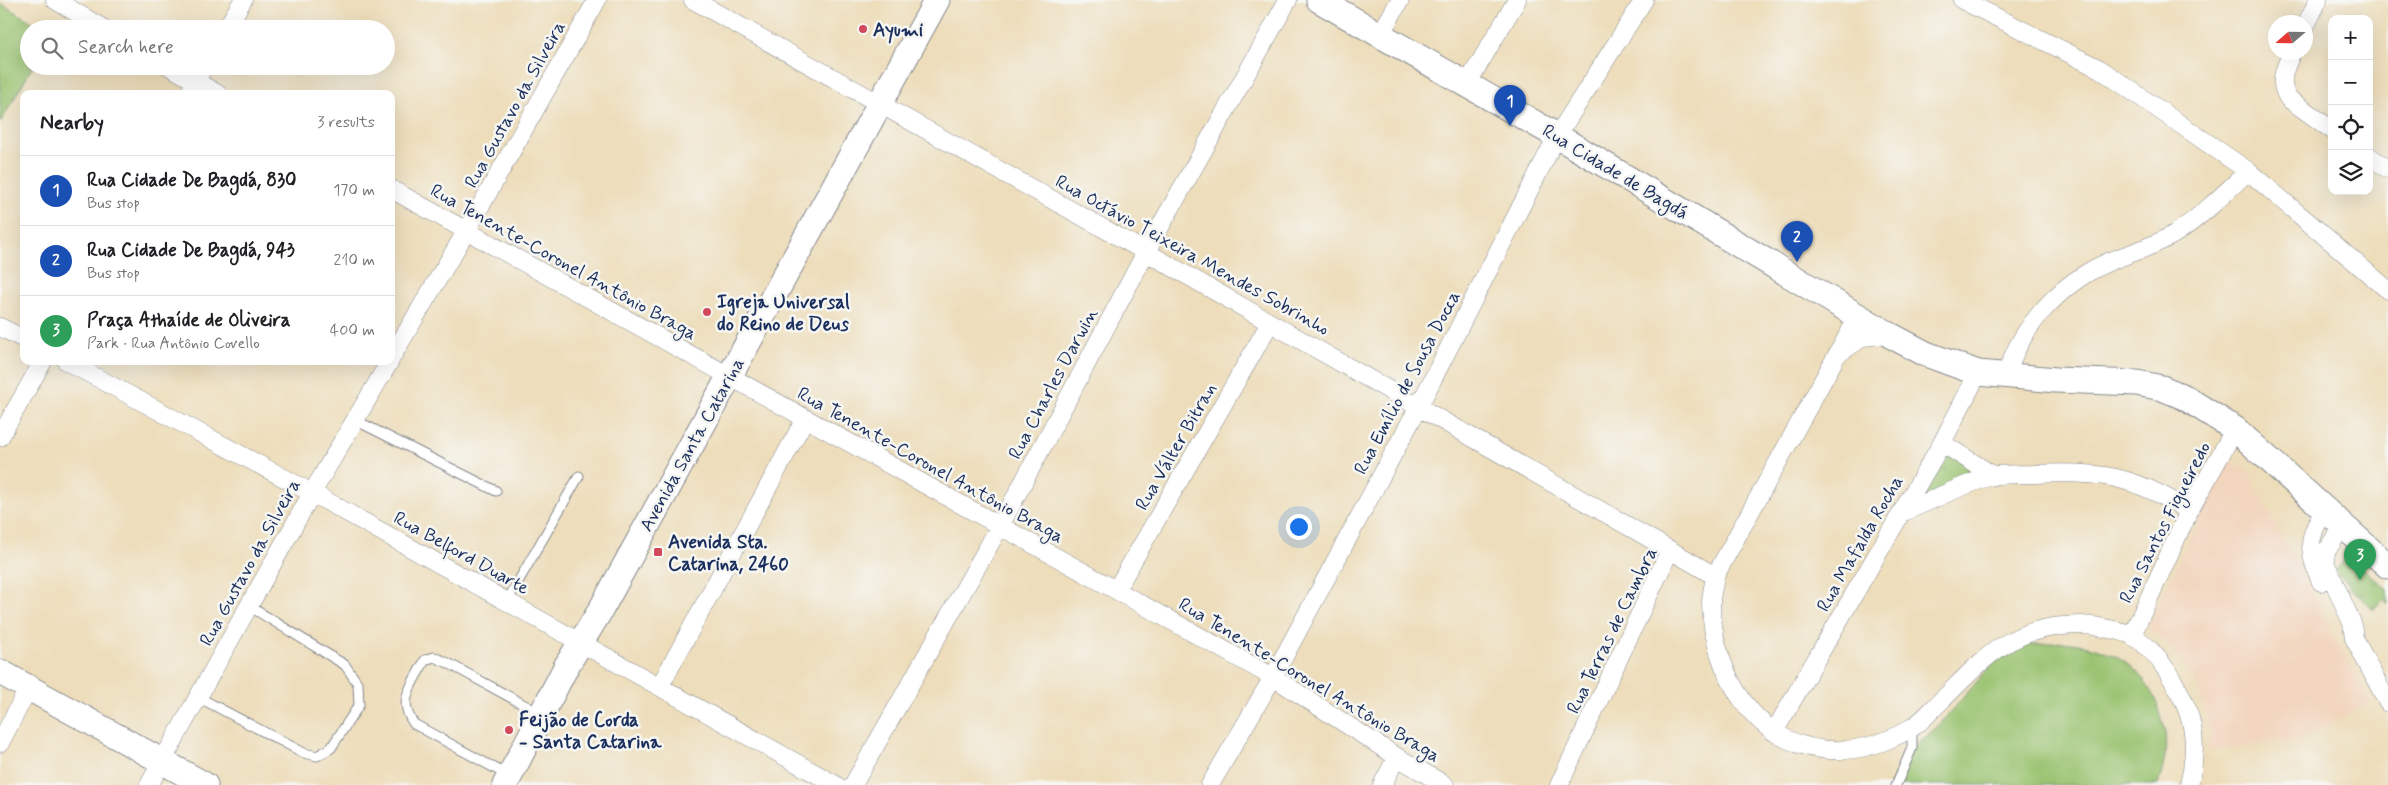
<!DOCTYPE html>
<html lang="en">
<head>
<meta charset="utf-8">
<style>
	:root { --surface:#fff; --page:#f2f2f2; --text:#202124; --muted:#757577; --line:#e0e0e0; --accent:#2563eb }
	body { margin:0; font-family:Mynerve,sans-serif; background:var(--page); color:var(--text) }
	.controls { position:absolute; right:15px; top:15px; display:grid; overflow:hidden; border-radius:10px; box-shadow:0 5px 20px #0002 }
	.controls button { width:45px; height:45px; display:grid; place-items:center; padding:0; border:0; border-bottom:1px solid var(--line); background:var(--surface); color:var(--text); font:25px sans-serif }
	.compass { position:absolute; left:2268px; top:15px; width:45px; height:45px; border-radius:50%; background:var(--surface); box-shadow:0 5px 20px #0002; rotate:250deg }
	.you { position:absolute; left:1298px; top:526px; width:18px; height:18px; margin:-12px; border:4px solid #fff; border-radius:50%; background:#1a73e8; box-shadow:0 0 0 8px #1a73e833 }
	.badge { display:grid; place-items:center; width:32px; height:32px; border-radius:50%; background:var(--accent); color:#fff; font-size:16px; font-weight:700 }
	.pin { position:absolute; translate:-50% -41px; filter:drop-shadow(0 1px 2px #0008) }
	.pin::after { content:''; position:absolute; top:26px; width:18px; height:15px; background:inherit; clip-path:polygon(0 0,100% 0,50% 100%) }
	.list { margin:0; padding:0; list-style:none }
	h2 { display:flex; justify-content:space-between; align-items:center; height:65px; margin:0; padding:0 20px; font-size:21px }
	h2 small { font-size:16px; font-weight:400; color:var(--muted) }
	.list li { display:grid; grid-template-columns:32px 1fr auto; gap:15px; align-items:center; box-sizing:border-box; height:70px; padding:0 20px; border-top:1px solid var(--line) }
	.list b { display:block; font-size:19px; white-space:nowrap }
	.list p { margin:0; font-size:16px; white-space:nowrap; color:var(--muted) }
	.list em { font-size:16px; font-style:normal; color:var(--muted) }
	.icon { flex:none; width:28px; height:28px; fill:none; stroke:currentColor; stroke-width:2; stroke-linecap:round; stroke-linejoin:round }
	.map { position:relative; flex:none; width:2388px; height:785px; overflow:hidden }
	.search { position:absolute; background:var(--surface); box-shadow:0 5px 20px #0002; left:20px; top:20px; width:375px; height:55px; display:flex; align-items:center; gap:12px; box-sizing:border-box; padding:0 18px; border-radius:28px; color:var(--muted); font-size:19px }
	.panel { position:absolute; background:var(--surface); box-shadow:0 5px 20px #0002; left:20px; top:90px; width:375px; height:275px; border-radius:10px }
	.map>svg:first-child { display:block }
	.built { fill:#f2d5bd }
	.grass { fill:url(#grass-tufts); stroke:#5a7866 }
	.garden { fill:#99c26e; stroke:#5a7866 }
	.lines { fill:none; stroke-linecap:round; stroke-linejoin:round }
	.lane-casing { stroke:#84868c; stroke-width:11 }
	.street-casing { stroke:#84868c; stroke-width:19 }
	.secondary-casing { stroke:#84868c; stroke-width:27 }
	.lane { stroke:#fff; stroke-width:9 }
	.street { stroke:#fff; stroke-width:18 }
	.secondary { stroke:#fff; stroke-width:25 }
	.poi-dot { fill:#d1495b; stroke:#f6f6f2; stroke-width:2 }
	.labels { text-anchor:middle; stroke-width:5; stroke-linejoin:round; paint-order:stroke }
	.poi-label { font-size:19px; font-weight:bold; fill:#1b2f5e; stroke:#f6f6f2; text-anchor:start }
	.street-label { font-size:19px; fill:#1b2f5e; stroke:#f6f6f2 }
</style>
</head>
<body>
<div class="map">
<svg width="2388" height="785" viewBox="0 0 2388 785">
	<defs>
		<pattern id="grass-tufts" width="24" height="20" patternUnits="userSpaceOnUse" patternTransform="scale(1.25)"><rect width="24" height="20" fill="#99c26e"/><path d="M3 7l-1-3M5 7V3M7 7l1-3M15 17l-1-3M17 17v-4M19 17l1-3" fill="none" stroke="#7c9e5e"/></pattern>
	</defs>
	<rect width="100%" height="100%" fill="#f6f6f2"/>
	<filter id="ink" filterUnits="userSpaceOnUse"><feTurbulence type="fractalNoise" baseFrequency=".02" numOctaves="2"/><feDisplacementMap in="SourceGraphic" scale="10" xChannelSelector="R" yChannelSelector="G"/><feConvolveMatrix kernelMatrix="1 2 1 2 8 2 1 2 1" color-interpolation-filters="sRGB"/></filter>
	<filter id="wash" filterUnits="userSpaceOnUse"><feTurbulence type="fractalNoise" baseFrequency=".0096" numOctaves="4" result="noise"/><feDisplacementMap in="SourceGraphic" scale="20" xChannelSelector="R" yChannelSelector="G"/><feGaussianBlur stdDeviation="1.12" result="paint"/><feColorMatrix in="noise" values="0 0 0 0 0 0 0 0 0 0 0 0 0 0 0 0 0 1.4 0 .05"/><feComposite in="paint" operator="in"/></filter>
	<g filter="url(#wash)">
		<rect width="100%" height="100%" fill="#edddba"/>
		<path class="built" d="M2227,461L2246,468L2370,703L2303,738L2209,751L2210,734L2207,715L2193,677L2183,661L2148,626Z"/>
		<path class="grass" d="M1941,451L1985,473L1913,502Z
			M2348,556L2388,589V604L2383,599L2373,610L2335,571Z"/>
		<path class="garden" d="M0,3L44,29H29V66H33L0,123Z
			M2063,642C2081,644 2097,647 2114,655C2148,671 2170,719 2165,755C2164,765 2161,775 2158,785H1889L1906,755L1941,723L1994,662L2025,645Z"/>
	</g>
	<g filter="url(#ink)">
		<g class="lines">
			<defs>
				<path id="lane" d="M355,420L496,491
					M507,601L579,476
					M198,697L304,753L317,756L331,748L359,705L358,684L345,665L249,606
					M509,776L414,724C396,700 413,684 425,660L434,657L446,662L539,713
					M1896,785L1912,748V728"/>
				<path id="street" d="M55,0L104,29
					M693,0L1146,252L1670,550
					M1962,0L2100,69L2248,171L2388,290
					M2306,25L2318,0
					M226,29L243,0
					M1380,35L1400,0
					M2292,52C2285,68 2277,83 2289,99L2332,130
					M169,66L218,94
					M1467,84L1517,0
					M189,94L204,66
					M2369,156L2388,169
					M391,189L1273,677L1397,757L1445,785
					M0,327L24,339
					M1841,352L1863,337L1888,334
					M391,358L467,230L597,0
					M66,361L312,493L836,785
					M2006,376C2020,327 2060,284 2106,263C2129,253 2154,247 2176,233C2202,216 2225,193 2248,171
					M0,437L43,361
					M1942,443L1994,476
					M1901,513C1931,501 1961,485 1992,476C2005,473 2021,475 2034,474C2100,471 2133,475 2189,511
					M2342,526L2326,552L2325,562L2352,623L2354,638L2388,703
					M1715,576C1714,585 1711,594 1711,602C1711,638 1724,676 1745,704C1787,759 1855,762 1911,728C1922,722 1932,709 1942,700C1981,662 2005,631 2063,626C2078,625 2090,624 2104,628C2113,630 2125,631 2133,636C2146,644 2159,658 2167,671C2193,711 2200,739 2189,785
					M2321,582C2308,550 2306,539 2325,510
					M1116,590L1270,323
					M2132,635L2189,511L2235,429
					M660,686L805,419
					M1774,732L1942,443L1978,373
					M0,743L29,687
					M149,785L312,493L390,361
					M853,785L1000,526L1146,252L1288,0
					M1210,785L1273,677L1419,406L1557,136L1644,0
					M1382,785L1397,757
					M1559,785L1670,550L1715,576L1859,315"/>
				<path id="secondary" d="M1319,0L1557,136L1888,334L1926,354L1978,373L2056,380L2137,383L2162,388L2184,397L2235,429L2388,566
					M0,672L205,785
					M505,785L567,665L600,611L937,0"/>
			</defs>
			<use href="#lane" class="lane-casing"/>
			<use href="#street" class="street-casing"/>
			<use href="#secondary" class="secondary-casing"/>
			<use href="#lane" class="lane"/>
			<use href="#street" class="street"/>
			<use href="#secondary" class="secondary"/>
		</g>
	</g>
	<g class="poi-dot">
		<circle cx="863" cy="29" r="5"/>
		<circle cx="707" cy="312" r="5"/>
		<rect x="653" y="547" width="10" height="10" rx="2.5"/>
		<circle cx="509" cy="730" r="5"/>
	</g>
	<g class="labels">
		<g class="poi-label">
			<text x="873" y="36">Ayumi</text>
			<text x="717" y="308">Igreja Universal<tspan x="717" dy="22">do Reino de Deus</tspan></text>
			<text x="668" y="548">Avenida Sta.<tspan x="668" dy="22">Catarina, 2460</tspan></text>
			<text x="519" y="726">Feijão de Corda<tspan x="519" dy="22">- Santa Catarina</tspan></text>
		</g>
		<g class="street-label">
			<text transform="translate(514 104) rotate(-61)" y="7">Rua Gustavo da Silveira</text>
			<text transform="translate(1616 171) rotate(31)" y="7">Rua Cidade de Bagdá</text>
			<text transform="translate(1193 254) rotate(29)" y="7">Rua Octávio Teixeira Mendes Sobrinho</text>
			<text transform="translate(564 261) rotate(29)" y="7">Rua Tenente-Coronel Antônio Braga</text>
			<text transform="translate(1406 382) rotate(-62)" y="7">Rua Emílio de Sousa Docca</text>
			<text transform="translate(1052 383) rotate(-62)" y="7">Rua Charles Darwin</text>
			<text transform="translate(691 444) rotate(-61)" y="7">Avenida Santa Catarina</text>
			<text transform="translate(1175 446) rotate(-60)" y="7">Rua Válter Bitran</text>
			<text transform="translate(931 464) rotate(29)" y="7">Rua Tenente-Coronel Antônio Braga</text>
			<text transform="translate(2164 522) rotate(-63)" y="7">Rua Santos Figueiredo</text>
			<text transform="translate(1859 543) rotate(-60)" y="7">Rua Mafalda Rocha</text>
			<text transform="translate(462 552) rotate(29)" y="7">Rua Belford Duarte</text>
			<text transform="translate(249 562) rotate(-61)" y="7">Rua Gustavo da Silveira</text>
			<text transform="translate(1611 630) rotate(-64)" y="7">Rua Terras de Cambra</text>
			<text transform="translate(1310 679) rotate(31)" y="7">Rua Tenente-Coronel Antônio Braga</text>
		</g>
	</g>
</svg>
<div class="controls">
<button>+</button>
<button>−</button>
<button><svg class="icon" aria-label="locate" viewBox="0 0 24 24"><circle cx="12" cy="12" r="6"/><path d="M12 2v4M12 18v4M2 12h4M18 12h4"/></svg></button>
<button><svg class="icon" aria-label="layers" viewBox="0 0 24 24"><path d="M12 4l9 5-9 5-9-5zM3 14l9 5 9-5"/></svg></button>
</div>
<svg class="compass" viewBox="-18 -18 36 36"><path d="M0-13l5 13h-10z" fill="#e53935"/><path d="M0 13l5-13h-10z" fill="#757577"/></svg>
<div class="you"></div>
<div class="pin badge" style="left:1510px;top:126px;background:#1a4fb4">1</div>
<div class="pin badge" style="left:1797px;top:262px;background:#1a4fb4">2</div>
<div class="pin badge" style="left:2360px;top:580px;background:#2e9e5b">3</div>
<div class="search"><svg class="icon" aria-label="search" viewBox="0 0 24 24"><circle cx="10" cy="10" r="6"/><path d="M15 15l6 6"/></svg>Search here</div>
<section class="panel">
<h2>Nearby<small>3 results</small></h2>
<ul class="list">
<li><span class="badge" style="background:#1a4fb4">1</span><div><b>Rua Cidade De Bagdá, 830</b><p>Bus stop</p></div><em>170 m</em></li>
<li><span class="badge" style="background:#1a4fb4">2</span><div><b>Rua Cidade De Bagdá, 943</b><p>Bus stop</p></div><em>210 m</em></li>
<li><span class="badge" style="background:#2e9e5b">3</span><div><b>Praça Athaíde de Oliveira</b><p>Park · Rua Antônio Covello</p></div><em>400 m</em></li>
</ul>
</section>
</div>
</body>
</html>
